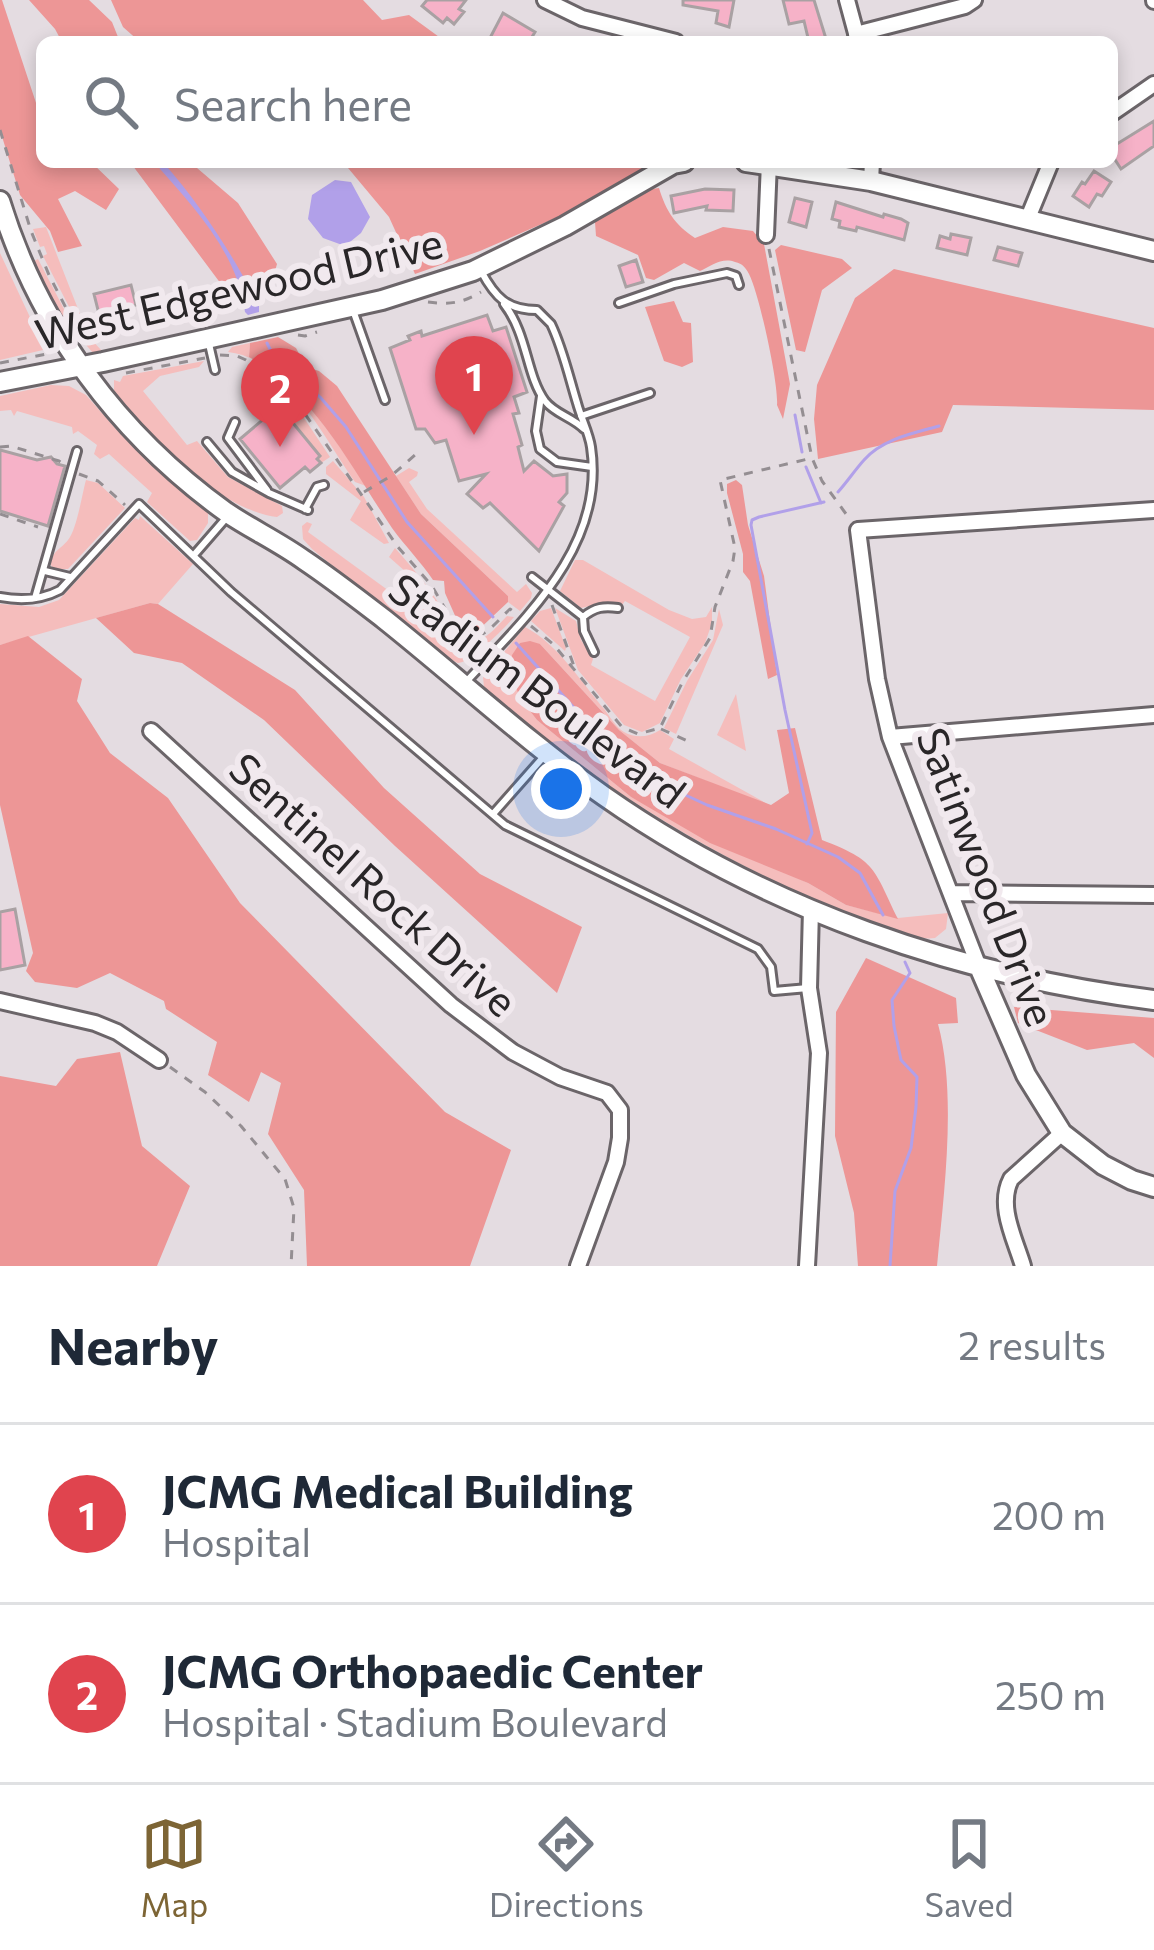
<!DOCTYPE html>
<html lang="en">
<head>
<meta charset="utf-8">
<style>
	:root { --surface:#fff; --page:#f6f6f7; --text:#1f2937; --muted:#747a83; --line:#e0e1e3; --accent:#7d6535 }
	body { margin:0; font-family:Commissioner,sans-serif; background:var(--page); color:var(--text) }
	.you { position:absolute; left:561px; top:789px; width:42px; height:42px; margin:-30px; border:9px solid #fff; border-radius:50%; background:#1a73e8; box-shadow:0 0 0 18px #1a73e833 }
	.badge { display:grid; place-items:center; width:78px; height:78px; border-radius:50%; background:var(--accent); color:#fff; font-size:39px; font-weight:700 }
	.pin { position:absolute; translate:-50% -99px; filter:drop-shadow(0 3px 6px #0008) }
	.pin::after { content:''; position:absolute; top:63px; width:42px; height:36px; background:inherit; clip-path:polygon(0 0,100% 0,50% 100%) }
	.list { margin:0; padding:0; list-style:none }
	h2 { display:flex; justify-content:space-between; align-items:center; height:156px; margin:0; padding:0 48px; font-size:51px }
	h2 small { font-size:39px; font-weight:400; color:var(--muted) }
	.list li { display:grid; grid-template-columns:78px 1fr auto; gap:36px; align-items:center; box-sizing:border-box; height:180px; padding:0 48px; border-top:3px solid var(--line) }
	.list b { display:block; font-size:45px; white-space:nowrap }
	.list p { margin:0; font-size:39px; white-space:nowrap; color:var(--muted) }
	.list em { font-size:39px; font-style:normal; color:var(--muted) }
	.icon { flex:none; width:66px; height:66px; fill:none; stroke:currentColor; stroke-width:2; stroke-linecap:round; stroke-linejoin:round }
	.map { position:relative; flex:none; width:1154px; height:1266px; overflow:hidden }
	.search { position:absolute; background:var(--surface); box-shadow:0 6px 18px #0003; left:36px; right:36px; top:36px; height:132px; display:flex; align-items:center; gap:30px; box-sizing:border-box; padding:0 42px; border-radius:18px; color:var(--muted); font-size:45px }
	.sheet { height:516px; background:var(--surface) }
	nav { display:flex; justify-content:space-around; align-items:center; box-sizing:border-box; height:168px; border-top:3px solid var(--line); background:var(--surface); font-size:33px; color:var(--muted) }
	nav a { display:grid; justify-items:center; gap:6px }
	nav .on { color:var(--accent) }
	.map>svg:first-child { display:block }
	.green { fill:#f5bdbc }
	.forest { fill:#ed9696 }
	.water { fill:#b1a0e9 }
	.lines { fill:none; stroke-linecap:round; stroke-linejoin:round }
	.stream { stroke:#b1a0e9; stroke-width:3 }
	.building { fill:#f6b2c8; stroke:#a9a1a3; stroke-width:3 }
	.lane-casing { stroke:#6b6569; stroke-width:12 }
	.street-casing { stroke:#6b6569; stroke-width:20 }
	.secondary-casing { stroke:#6b6569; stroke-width:24 }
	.path { stroke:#948e92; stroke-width:3; stroke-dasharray:9 9; stroke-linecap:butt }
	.lane { stroke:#fff; stroke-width:6 }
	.street { stroke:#fff; stroke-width:14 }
	.secondary { stroke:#fff; stroke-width:18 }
	.labels { text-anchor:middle; stroke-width:12; stroke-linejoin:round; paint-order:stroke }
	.street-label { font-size:42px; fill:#292628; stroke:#f1e9ee }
</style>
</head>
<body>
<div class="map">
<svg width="1154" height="1266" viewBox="0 0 1154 1266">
	<rect width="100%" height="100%" fill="#e4dce1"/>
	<path class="green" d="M46,227L89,337L102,351L93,353L87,346L84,336L43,256L47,254L44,246L40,247L33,229Z
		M0,253L43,345V350L0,360Z
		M38,259L77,334V342L32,262Z
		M250,343L249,357C301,386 334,437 366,486L355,482C325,440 286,358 228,352L232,347Z
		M204,361L199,367L160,376L143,391L187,445L197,441L228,477L282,506L283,513L277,517C225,512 140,436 114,392V380L120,382L123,376Z
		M51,385L69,386L86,395L115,428L208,512V523L197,540L190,541L147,502L152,493L109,454L100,459L94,454L97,445L78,431L73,434L72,427L17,411L14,416L11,410L0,411V396Z
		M286,402L296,406L330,457L321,463L317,459L320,455L279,406Z
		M333,461L364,497L389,543L384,544L350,520L361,501L326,474V467Z
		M409,468L418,472L417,476L409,482L427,509L517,592L526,584L532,593L531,598L520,611L508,602V596L421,514L396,476Z
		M86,480L98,483L125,508L68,569H54L50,564C55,548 59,551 68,540C77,529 82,494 86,480Z
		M140,516L193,564L158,604L150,603L0,645V604L39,607L59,600L135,518L139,520Z
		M307,522L312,524L308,532L418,612L432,595L389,557L395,548C416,572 434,592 448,620C452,629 456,639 467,641C483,645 497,626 507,616L514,617C506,627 469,664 458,663C457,663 441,654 439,653L312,549L303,539L302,526Z
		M575,560H583L669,610L692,619L706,617L712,607V623L705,643L681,679L660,723L642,732L624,725L578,670L555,608L576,621L581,640L593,659L591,665L655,701L690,637L625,601L622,605L603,603L581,608L560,591Z
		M551,608L566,648L565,651L531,621L540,611Z
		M719,609L723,625L676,734L664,728L687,681L713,640Z
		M525,627C558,644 581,682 605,710C610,717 616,727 624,732C636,739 649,737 660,730L674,739L669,749L771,806L660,763L619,730L540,644L510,671L521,698L537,720L631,797L808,883L846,905L898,918L948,913L946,929L935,938C913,941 887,927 865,919C728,869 607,791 494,700L484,687L483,677Z
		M736,694L746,751L717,735Z"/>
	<path class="forest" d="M0,0H2L42,121V162H91L119,189L106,210L75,191L58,199L82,246L58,252L50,231L20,195L0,130Z
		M29,0H89L112,22L120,42H62L55,29Z
		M111,0H363L382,20L409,15L446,42H140L123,27Z
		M130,162H190L238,203L277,264L269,292L242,298L227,292Z
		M343,162H656L592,202L480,251L415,274L389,217Z
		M659,188C666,211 675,225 695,238L723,227L753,231L764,244L790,384L783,419L777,405C779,385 759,293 749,274C745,267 743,264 735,262C722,257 711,266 700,271L684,263L654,280L646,278L638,255L596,236L595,222L644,190Z
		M781,245L842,259L852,268L822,290L805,352L796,350L775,250Z
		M894,269L1154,328V410L953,405L942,432L818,459L814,419L817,385L855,298Z
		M674,301L683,322L691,323L693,362L682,367L664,361L645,307Z
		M278,337L296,348L306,367L319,371L337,386L421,514L508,596V602L473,635L461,629L445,593L444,581L433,580C421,562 405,546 392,528C351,467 316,395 249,357L250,343Z
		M736,480L742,485L748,525L764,576L777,675L768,679L750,581L743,572V554L727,493V484Z
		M150,603L158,604L295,690L384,788L480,874L582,927L557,993L395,846L264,720L182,663L134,653L96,618Z
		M28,636L82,679L77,701L110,753L168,798L240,903L445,1112L511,1150L470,1266H307L304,1190L268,1134L281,1083L261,1072L249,1102L208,1075L217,1042L166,1009L164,1001L110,973L77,988L35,982L26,971L33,953L0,805V645Z
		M530,641L540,644L619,730L660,763L771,805L789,793L777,730L795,728L822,840C877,861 873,868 898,919L846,905L808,883L710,843L631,797L537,720L520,698L510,671L512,655L520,643Z
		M866,958L956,998L958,1023L938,1024C957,1094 944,1193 937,1266H858L854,1213L835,1136L836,1012Z
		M1014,1007L1154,1018V1058L1134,1043L1087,1050L1018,1023Z
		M120,1052L142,1146L190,1186L157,1266H0V1076L56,1086L77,1059Z"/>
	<path class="water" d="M154,162H163C202,207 232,253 259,306V312L248,315L245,312C237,251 193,207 154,162Z
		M335,180L351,182L370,217L361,233L345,246L323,238L308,219L312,195Z"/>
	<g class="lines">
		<path class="stream" d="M267,343L273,355L320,397L346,427L407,522L493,617
			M795,415L802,452
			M806,467L821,503
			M838,492C847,482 855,470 864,460C882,439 914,433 939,426
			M516,643L601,738L642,775L707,805L776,829L838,857L860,873L883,915
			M807,844L812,833L785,710L751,525L752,520L759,517L824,502
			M890,1266L895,1191L911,1148L916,1107L917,1077L901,1060L894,1026L892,1000L910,973L905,962"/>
	</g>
	<path class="building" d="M427,0H466L459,9L464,12L454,24L447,18L443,23L422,6Z
		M683,0H734L729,27L716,23L718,11L683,5Z
		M783,0H814L827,42H809L804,21L789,24Z
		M503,13L535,32L529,42H503L491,36Z
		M1154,121V146L1121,169L1112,155V147Z
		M1094,171L1111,182L1102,196L1097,194L1089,207L1073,196L1082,182L1085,184Z
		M705,189L734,190L733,211L706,210L707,206L674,213L671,196Z
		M795,198L812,202L806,227L789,222Z
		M836,202L883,217L884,214L901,219L908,223L904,240L857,227L856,231L839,227L840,221L832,219Z
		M951,234L971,238L967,255L937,248L940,236L950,239Z
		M998,247L1022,253L1018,266L994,260Z
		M636,260L643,282L626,287L619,266Z
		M131,285L136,305L99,314L94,294Z
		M487,315L493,331L506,327L527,392L514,397L519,413L513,414L522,445L518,447L524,471L534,461L553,476L567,474V493L559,502L564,506L539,551L490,503L483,508L467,494L486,474L459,481L446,440L435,443L425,429H416L390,348L410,340L408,336L421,331L422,336Z
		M279,406L320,456L317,459L321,463L310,472L305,467L280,488L240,439Z
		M0,450L37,460L51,457L57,464L65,466L48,526L0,511Z
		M15,909L25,965L0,970V912Z"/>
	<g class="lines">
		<defs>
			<path id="lane" d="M619,303L674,284L727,273L736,276L739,285
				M504,304C528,335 526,375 545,401C555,414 572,417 584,429
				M354,313L385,400
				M209,344L215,370
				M541,396L536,431L540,449L557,462L592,467
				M581,416L650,393
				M235,422L228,438L267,490
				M207,442L232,472L269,493L308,510
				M305,509L317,487L324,485
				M194,555L227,517
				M45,571L70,577
				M532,577L583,617
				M0,597C21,601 41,600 60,590L139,504L231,592L505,825L758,949L771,967L774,991L808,988
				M35,598L77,451
				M594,652L584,631L583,617C595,607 604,606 618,608
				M465,683C525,618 606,546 591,447C589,433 581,418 577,403C569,377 563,349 551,324L537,310C507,310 495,297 481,271
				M493,814L546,754"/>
			<path id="street" d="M545,0L582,18L676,42
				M847,0L857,37
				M1154,0V1
				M856,34L965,6L974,0
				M1112,113L1154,84
				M871,181L872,162
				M1028,218L1051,162
				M766,235L769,162
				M151,731L451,1005L513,1052L560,1077L607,1093L620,1110V1138L616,1162L578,1266
				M890,737L1154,715
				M951,893L1154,895
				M979,967L890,737L877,679L858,530L1154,510
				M0,1001L95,1023L117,1032L159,1060
				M807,1266L819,1053L809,988L811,909
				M1023,1266C1015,1239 997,1206 1011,1179L1062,1133"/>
			<path id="secondary" d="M746,162L871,181L1154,251
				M0,201C39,328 119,435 226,512C251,529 279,542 304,560C331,578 358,599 384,619C458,678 527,742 604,796C765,909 960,976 1154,1000
				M0,382L103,362L382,300L473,271L565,226L673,164L684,162
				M979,967L1026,1075L1062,1133L1103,1165L1132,1180L1154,1187"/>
		</defs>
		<use href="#lane" class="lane-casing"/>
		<use href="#street" class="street-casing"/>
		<use href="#secondary" class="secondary-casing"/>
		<path class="path" d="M0,130L31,231L49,275L80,335
			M769,249L812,458L822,481L849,518
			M428,302C450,305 462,303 481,292
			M298,335L305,336L317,332
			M220,355L237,356L246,360L266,373L298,404L398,547L432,586L461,636C481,644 496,622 510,609L514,612
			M0,363L52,353
			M126,373L205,358
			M0,447L11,446L59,461L66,466
			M79,474L98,481L125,505
			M364,492L391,476L415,455
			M0,514L38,527
			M552,605L575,669
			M531,626L553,644L622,727L638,734L660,728L682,683L710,638L715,607L733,561L735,548L720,480L812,458
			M661,729L692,743
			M170,1067L205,1092L241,1126L285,1179L294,1208L291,1266"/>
		<use href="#lane" class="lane"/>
		<use href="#street" class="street"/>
		<use href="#secondary" class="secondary"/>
	</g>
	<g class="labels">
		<g class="street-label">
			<text transform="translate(239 289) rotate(-13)" y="15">West Edgewood Drive</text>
			<text transform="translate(537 691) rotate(37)" y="15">Stadium Boulevard</text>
			<text transform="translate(986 877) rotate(69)" y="15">Satinwood Drive</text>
			<text transform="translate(373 885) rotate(42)" y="15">Sentinel Rock Drive</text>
		</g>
	</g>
</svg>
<div class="you"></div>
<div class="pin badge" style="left:474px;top:435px;background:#e0444e">1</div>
<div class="pin badge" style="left:280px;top:447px;background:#e0444e">2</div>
<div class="search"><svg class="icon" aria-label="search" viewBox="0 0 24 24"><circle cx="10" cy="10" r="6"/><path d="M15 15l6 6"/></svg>Search here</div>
</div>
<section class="sheet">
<h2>Nearby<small>2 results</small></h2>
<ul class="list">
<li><span class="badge" style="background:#e0444e">1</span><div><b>JCMG Medical Building</b><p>Hospital</p></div><em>200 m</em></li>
<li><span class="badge" style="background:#e0444e">2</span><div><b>JCMG Orthopaedic Center</b><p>Hospital · Stadium Boulevard</p></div><em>250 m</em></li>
</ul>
</section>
<nav>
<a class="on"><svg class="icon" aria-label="map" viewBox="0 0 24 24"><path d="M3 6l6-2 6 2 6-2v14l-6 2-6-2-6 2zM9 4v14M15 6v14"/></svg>Map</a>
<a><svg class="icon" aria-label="directions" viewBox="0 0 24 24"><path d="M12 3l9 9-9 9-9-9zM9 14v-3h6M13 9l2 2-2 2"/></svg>Directions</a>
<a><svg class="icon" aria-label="saved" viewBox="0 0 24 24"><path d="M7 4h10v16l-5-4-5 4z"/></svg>Saved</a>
</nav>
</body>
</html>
